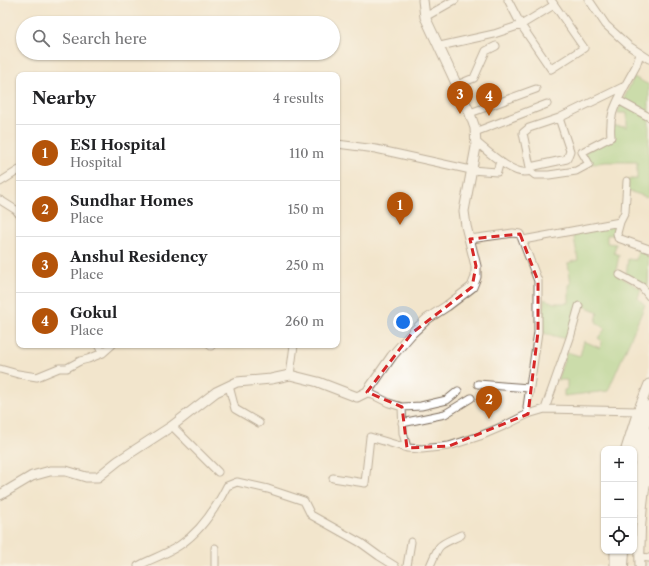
<!DOCTYPE html>
<html lang="en">
<head>
<meta charset="utf-8">
<style>
	:root { --surface:#fff; --page:#f2f2f2; --text:#202124; --muted:#757577; --line:#e0e0e0; --accent:#b45309 }
	body { margin:0; font-family:"Libre Caslon Text",serif; background:var(--page); color:var(--text) }
	.controls { position:absolute; right:12px; bottom:12px; display:grid; overflow:hidden; border-radius:8px; box-shadow:0 1px 3px #0004 }
	.controls button { width:36px; height:36px; display:grid; place-items:center; padding:0; border:0; border-bottom:1px solid var(--line); background:var(--surface); color:var(--text); font:20px sans-serif }
	.you { position:absolute; left:403px; top:322px; width:14px; height:14px; margin:-10px; border:3px solid #fff; border-radius:50%; background:#1a73e8; box-shadow:0 0 0 6px #1a73e833 }
	.badge { display:grid; place-items:center; width:26px; height:26px; border-radius:50%; background:var(--accent); color:#fff; font-size:13px; font-weight:700 }
	.pin { position:absolute; translate:-50% -33px; filter:drop-shadow(0 1px 2px #0008) }
	.pin::after { content:''; position:absolute; top:21px; width:14px; height:12px; background:inherit; clip-path:polygon(0 0,100% 0,50% 100%) }
	.list { margin:0; padding:0; list-style:none }
	h2 { display:flex; justify-content:space-between; align-items:center; height:52px; margin:0; padding:0 16px; font-size:17px }
	h2 small { font-size:13px; font-weight:400; color:var(--muted) }
	.list li { display:grid; grid-template-columns:26px 1fr auto; gap:12px; align-items:center; box-sizing:border-box; height:56px; padding:0 16px; border-top:1px solid var(--line) }
	.list b { display:block; font-size:15px; white-space:nowrap }
	.list p { margin:0; font-size:13px; white-space:nowrap; color:var(--muted) }
	.list em { font-size:13px; font-style:normal; color:var(--muted) }
	.icon { flex:none; width:22px; height:22px; fill:none; stroke:currentColor; stroke-width:2; stroke-linecap:round; stroke-linejoin:round }
	.map { position:relative; flex:none; width:649px; height:566px; overflow:hidden }
	.search { position:absolute; background:var(--surface); box-shadow:0 1px 3px #0004; left:16px; top:16px; width:324px; height:44px; display:flex; align-items:center; gap:10px; box-sizing:border-box; padding:0 14px; border-radius:22px; color:var(--muted); font-size:15px }
	.panel { position:absolute; background:var(--surface); box-shadow:0 1px 3px #0004; left:16px; top:72px; width:324px; height:276px; border-radius:8px }
	.map>svg:first-child { display:block }
	.green { fill:#9cd182; stroke:#6c7e50 }
	.lines { fill:none; stroke-linecap:round; stroke-linejoin:round }
	.stream { stroke:#78abe4; stroke-width:1.5 }
	.street-casing { stroke:#7b6b5b; stroke-width:9 }
	.secondary-casing { stroke:#7b6b5b; stroke-width:11 }
	.highway-casing { stroke:#7b6b5b; stroke-width:14 }
	.street { stroke:#fff; stroke-width:7 }
	.secondary { stroke:#fff; stroke-width:9 }
	.highway { stroke:#fff; stroke-width:12 }
	.marked { fill:none; stroke:#d62828; stroke-width:3; stroke-dasharray:8 5; stroke-linejoin:round }
</style>
</head>
<body>
<div class="map">
<svg width="649" height="566" viewBox="0 0 649 566">
	<rect width="100%" height="100%" fill="#fff"/>
	<filter id="ink" filterUnits="userSpaceOnUse"><feTurbulence type="fractalNoise" baseFrequency=".025" numOctaves="2"/><feDisplacementMap in="SourceGraphic" scale="8" xChannelSelector="R" yChannelSelector="G"/><feConvolveMatrix kernelMatrix="1 2 1 2 8 2 1 2 1" color-interpolation-filters="sRGB"/></filter>
	<filter id="wash" filterUnits="userSpaceOnUse"><feTurbulence type="fractalNoise" baseFrequency=".012" numOctaves="4" result="noise"/><feDisplacementMap in="SourceGraphic" scale="16" xChannelSelector="R" yChannelSelector="G"/><feGaussianBlur stdDeviation="0.9" result="paint"/><feColorMatrix in="noise" values="0 0 0 0 0 0 0 0 0 0 0 0 0 0 0 0 0 1.4 0 .05"/><feComposite in="paint" operator="in"/></filter>
	<g filter="url(#wash)">
		<rect width="100%" height="100%" fill="#f2e5cc"/>
		<path class="green" d="M634,77L649,85V194L647,197L628,191V179H637V162H605L591,164L584,152L612,138V126L627,127V113H617Z
			M617,224L615,235H607V243L616,244L614,253L619,255L616,271L619,276L641,289L638,298L645,305L608,391L564,396V390L567,389V380H557L567,352L580,356L584,341L600,348L602,341L598,338L605,329L596,322L598,312L582,305L566,339L543,333L544,299L554,303H569V285L571,284L568,263L578,260L573,232Z
			M639,247L649,249L648,285L644,288L626,276L628,259L636,260Z"/>
		<g class="lines">
			<path class="stream" d="M647,566L649,562"/>
		</g>
	</g>
	<g filter="url(#ink)">
		<g class="lines">
			<defs>
				<path id="street" d="M508,0L521,25L551,69L584,48L551,0
					M589,0L606,25L629,46L649,59
					M425,17L455,0
					M440,46L494,34L521,25L554,5
					M457,85L474,78L486,51L496,46
					M618,100L649,117
					M470,113L536,89
					M475,132L547,104
					M475,141C486,150 515,178 530,171V167L523,133L529,128L559,118L625,86L636,66L640,54
					M337,144L376,149L471,170L497,172L500,161
					M530,167L567,159L570,151L559,118
					M530,171L535,175H549L576,171L589,164L582,152L611,137C609,114 615,106 625,86
					M0,182L19,170
					M0,200L16,210L19,214
					M620,222L617,233L618,238L649,249
					M470,239L513,233L520,234L538,281V332L527,407L528,414
					M523,240L620,222L625,212L627,181
					M620,275L642,287L649,296
					M98,345L103,353
					M211,345V346
					M0,369L18,374L37,377L59,368H67L80,361L88,359L103,353L112,345
					M290,375L294,345
					M478,384L529,388
					M229,386L235,409L259,423
					M367,392L389,403L402,407L421,406L447,400L458,391
					M402,407L403,433L407,448L422,449L449,446L480,436L506,425L528,414L545,409L638,411
					M545,409L570,338L579,306
					M402,423L445,414L471,398
					M172,426L218,472
					M333,478L365,483L370,437L407,448
					M640,557L649,558
					M138,566C151,559 167,554 180,545C201,531 216,508 227,486L237,482L268,489L304,501L311,515L361,543L379,556L395,566
					M215,566V548
					M407,566L411,542
					M430,566C440,542 438,546 461,535"/>
				<path id="secondary" d="M626,449L638,411L649,384
					M0,495L32,476L50,471H66L86,477H98L118,461L172,426L216,392L237,382L271,379L290,375L318,382L357,397L367,392L392,356L412,333L427,319L447,306L472,287L476,277V266L466,226L464,211L476,147L475,128L469,111L425,17L423,0
					M615,566V551
					M640,566C639,531 642,497 649,463"/>
				<path id="highway" d="M634,457L649,407
					M634,504L640,467L649,434
					M622,566L623,551"/>
			</defs>
			<use href="#street" class="street-casing"/>
			<use href="#secondary" class="secondary-casing"/>
			<use href="#highway" class="highway-casing"/>
			<use href="#street" class="street"/>
			<use href="#secondary" class="secondary"/>
			<use href="#highway" class="highway"/>
		</g>
	</g>
	<path d="M0 0H649V566H0ZM520,234L538,281V332L528,414L449,446L407,448L402,407L367,392L412,333L472,287L476,266L470,239Z" fill="#f2e5cc" fill-opacity=".55" fill-rule="evenodd"/>
	<path class="marked" d="M520,234L538,281V332L528,414L449,446L407,448L402,407L367,392L412,333L472,287L476,266L470,239Z"/>
</svg>
<div class="controls">
<button>+</button>
<button>−</button>
<button><svg class="icon" aria-label="locate" viewBox="0 0 24 24"><circle cx="12" cy="12" r="6"/><path d="M12 2v4M12 18v4M2 12h4M18 12h4"/></svg></button>
</div>
<div class="you"></div>
<div class="pin badge" style="left:400px;top:225px">1</div>
<div class="pin badge" style="left:489px;top:419px">2</div>
<div class="pin badge" style="left:460px;top:114px">3</div>
<div class="pin badge" style="left:489px;top:116px">4</div>
<div class="search"><svg class="icon" aria-label="search" viewBox="0 0 24 24"><circle cx="10" cy="10" r="6"/><path d="M15 15l6 6"/></svg>Search here</div>
<section class="panel">
<h2>Nearby<small>4 results</small></h2>
<ul class="list">
<li><span class="badge">1</span><div><b>ESI Hospital</b><p>Hospital</p></div><em>110 m</em></li>
<li><span class="badge">2</span><div><b>Sundhar Homes</b><p>Place</p></div><em>150 m</em></li>
<li><span class="badge">3</span><div><b>Anshul Residency</b><p>Place</p></div><em>250 m</em></li>
<li><span class="badge">4</span><div><b>Gokul</b><p>Place</p></div><em>260 m</em></li>
</ul>
</section>
</div>
</body>
</html>
